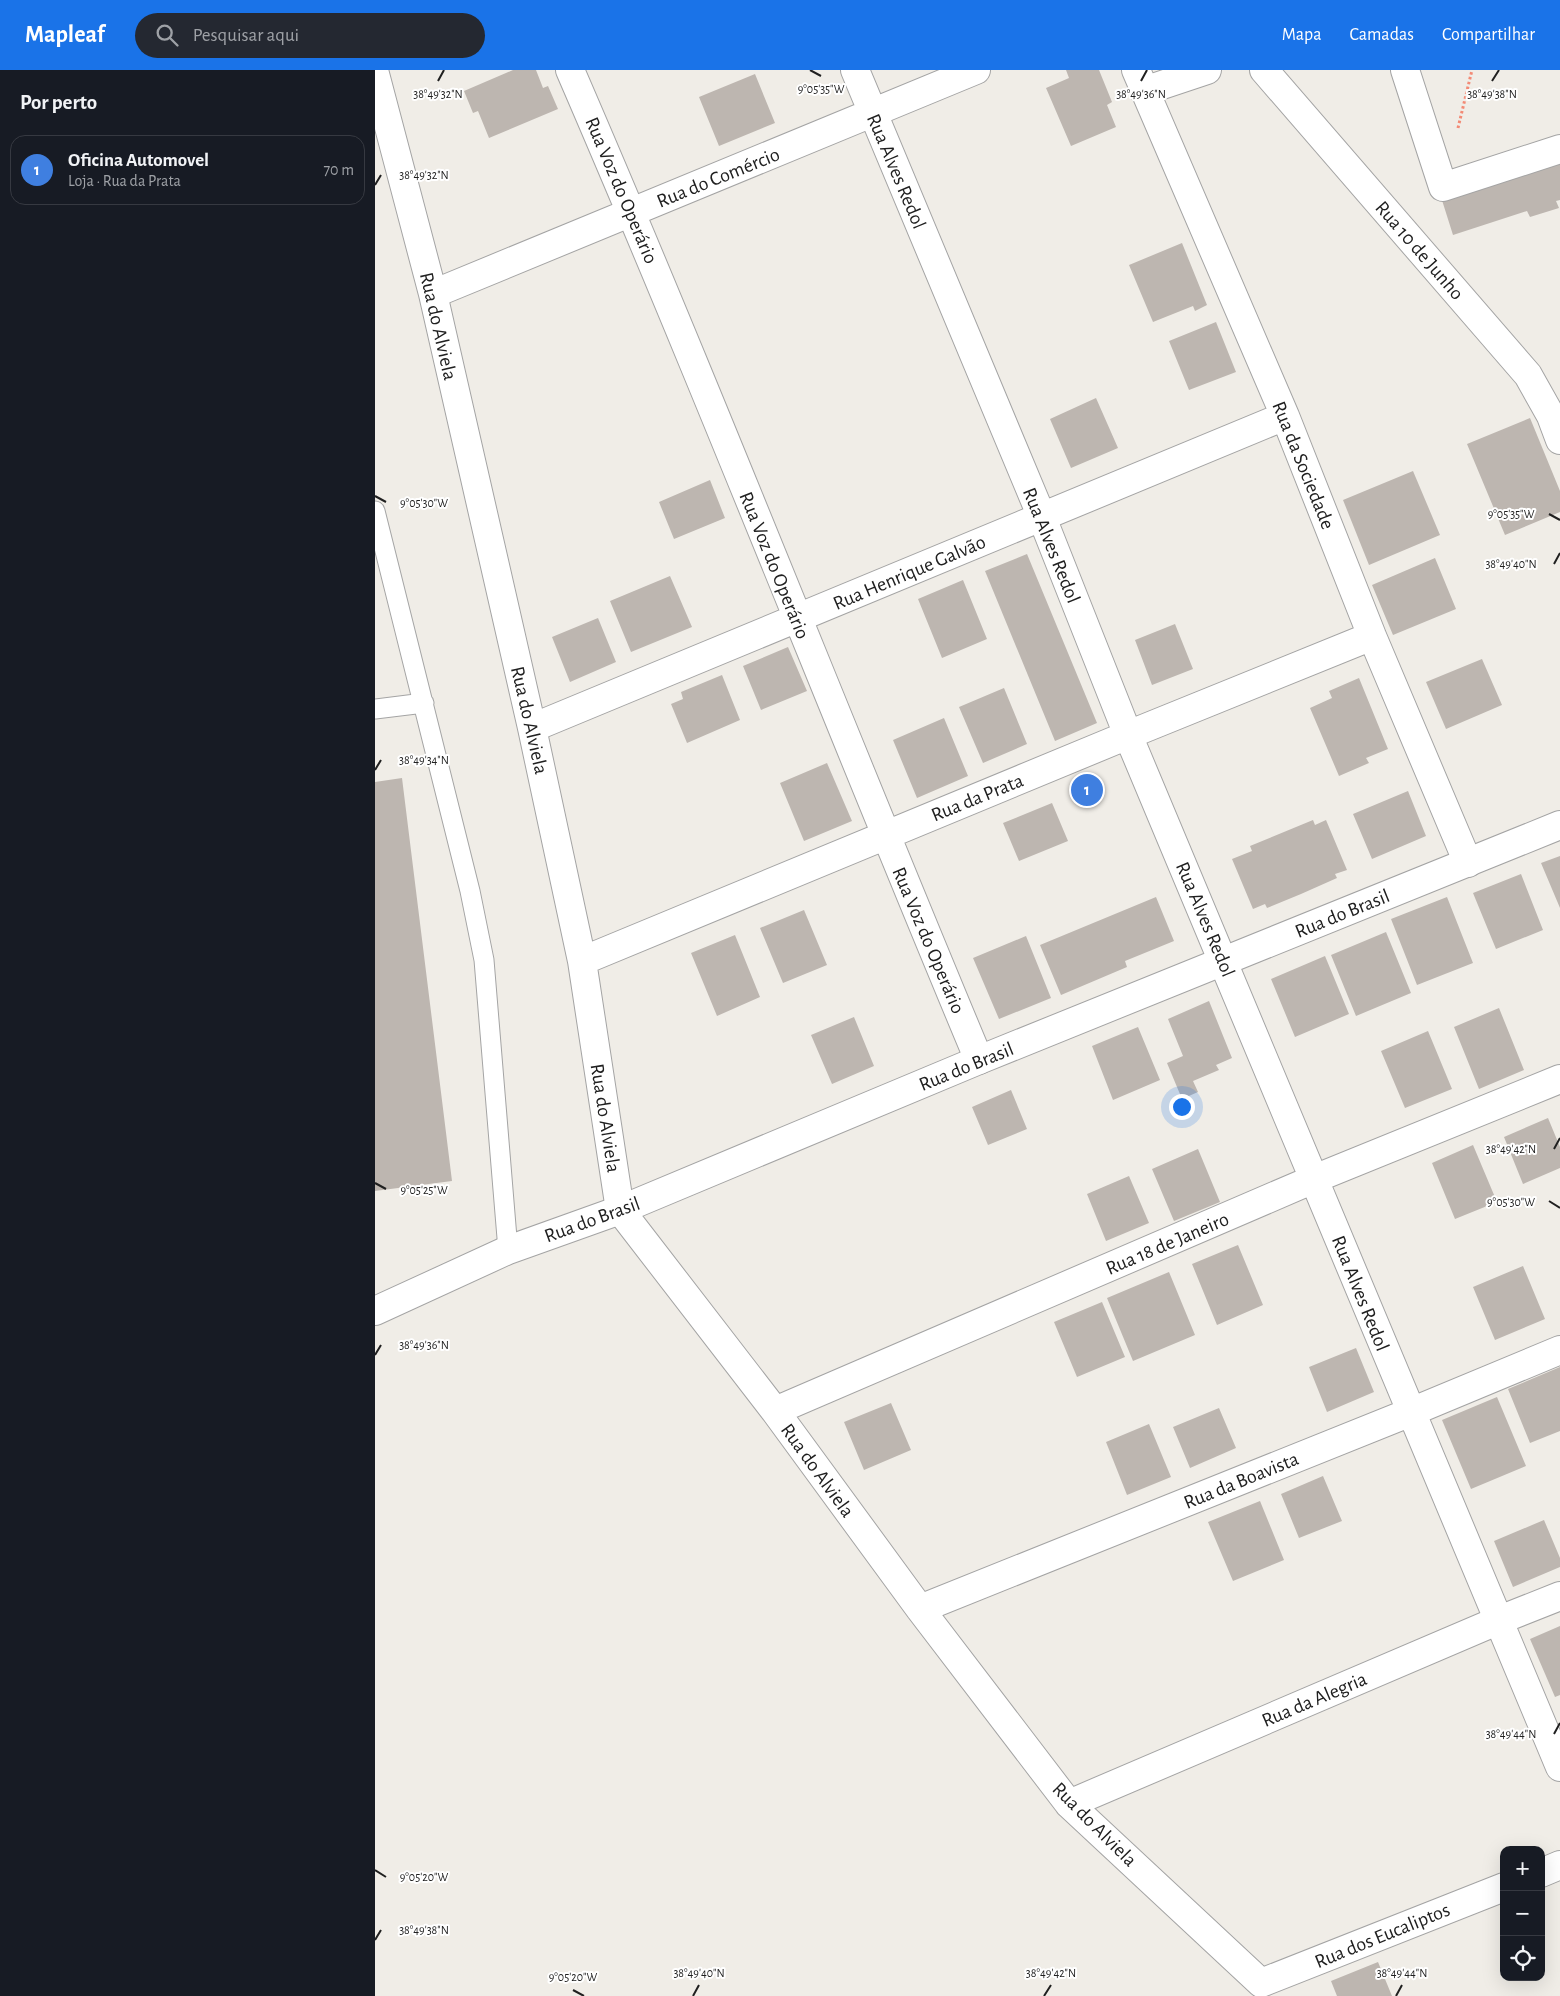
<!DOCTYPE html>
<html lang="pt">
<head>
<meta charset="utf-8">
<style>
	:root { --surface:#171b24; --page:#242831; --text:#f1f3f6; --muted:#9ea1a6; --line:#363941; --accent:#1a73e8 }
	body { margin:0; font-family:"Alegreya Sans",sans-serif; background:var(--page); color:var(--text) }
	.controls { position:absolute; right:15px; bottom:15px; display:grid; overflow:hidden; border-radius:10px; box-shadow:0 5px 20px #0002 }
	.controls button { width:45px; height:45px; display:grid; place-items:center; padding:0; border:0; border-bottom:1px solid var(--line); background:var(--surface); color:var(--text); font:25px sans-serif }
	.you { position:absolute; left:806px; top:1036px; width:18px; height:18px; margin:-12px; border:4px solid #fff; border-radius:50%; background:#1a73e8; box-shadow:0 0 0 8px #1a73e833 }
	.badge { display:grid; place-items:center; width:32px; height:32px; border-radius:50%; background:var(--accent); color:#fff; font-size:16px; font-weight:700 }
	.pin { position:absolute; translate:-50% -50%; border:2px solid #fff; box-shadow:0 1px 5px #0006 }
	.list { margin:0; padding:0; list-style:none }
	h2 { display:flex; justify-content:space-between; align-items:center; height:65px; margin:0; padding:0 20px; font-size:21px }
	h2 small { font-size:16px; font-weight:400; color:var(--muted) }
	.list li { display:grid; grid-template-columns:32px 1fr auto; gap:15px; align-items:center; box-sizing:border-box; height:70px; margin:0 10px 10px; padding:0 10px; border:1px solid var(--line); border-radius:15px }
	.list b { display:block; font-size:19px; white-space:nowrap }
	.list p { margin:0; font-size:16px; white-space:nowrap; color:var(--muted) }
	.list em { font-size:16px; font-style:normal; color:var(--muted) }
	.icon { flex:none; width:28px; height:28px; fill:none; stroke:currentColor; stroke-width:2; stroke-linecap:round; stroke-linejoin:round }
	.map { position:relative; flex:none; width:1185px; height:1926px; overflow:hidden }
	header { display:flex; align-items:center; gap:30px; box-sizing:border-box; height:70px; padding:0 25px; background:var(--accent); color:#fff }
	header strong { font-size:24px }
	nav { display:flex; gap:28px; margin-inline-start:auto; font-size:18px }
	.search { width:350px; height:45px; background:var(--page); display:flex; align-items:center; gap:12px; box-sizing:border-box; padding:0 18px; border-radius:28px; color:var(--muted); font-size:19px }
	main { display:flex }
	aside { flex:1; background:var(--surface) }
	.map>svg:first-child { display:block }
	.building { fill:#bdb6b0 }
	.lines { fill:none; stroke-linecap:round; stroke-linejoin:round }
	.service-casing { stroke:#a4a4a4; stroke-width:21 }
	.pedestrian-casing { stroke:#a4a4a4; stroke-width:30 }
	.minor-casing { stroke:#a4a4a4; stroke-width:30 }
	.tertiary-casing { stroke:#a4a4a4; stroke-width:30 }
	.path { stroke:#f38a75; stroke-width:3; stroke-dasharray:2.5 2.5; stroke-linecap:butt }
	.service { stroke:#fff; stroke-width:19 }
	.pedestrian { stroke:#fff; stroke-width:28 }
	.minor { stroke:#fff; stroke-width:28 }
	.tertiary { stroke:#fff; stroke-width:28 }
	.ticks { fill:none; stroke:#202020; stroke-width:2 }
	.labels { text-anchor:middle; stroke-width:4; stroke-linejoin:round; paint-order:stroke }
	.street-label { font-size:20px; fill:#202020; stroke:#fff }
	.ticks-label { font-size:12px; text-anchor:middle; fill:#202020; stroke:#fff; stroke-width:4; stroke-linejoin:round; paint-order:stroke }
</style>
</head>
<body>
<header>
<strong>Mapleaf</strong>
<div class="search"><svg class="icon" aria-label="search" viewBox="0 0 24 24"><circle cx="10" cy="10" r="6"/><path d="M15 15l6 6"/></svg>Pesquisar aqui</div>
<nav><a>Mapa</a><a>Camadas</a><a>Compartilhar</a></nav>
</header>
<main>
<aside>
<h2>Por perto<small></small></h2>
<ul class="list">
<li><span class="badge" style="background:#3f7fe0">1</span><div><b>Oficina Automovel</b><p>Loja · Rua da Prata</p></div><em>70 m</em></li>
</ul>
</aside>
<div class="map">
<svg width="1185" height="1926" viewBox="0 0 1185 1926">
	<rect width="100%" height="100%" fill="#f0ede7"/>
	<path class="building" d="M138,0H161L168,18L173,16L183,39L114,68L103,41L98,43L89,21Z
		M691,0H724L737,32L732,35L741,57L696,76L671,18L694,8Z
		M380,4L400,53L344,76L324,27Z
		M1185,88V130L1181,131L1184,138L1155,147L1152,141L1078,165L1066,127Z
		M807,173L832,235L820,241L818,236L778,252L754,195Z
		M841,252L861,302L814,320L794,271Z
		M721,328L743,378L696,398L675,349Z
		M1155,348L1185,421V442L1130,465L1092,374Z
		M1038,401L1065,465L994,495L968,430Z
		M335,410L350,448L299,469L284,432Z
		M652,484L722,653L680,671L610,501Z
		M1060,488L1081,539L1018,565L997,515Z
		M295,506L317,557L256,582L235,531Z
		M588,510L612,569L567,588L543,529Z
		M223,548L241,592L195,612L177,567Z
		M800,554L818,599L777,615L760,570Z
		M413,577L432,621L386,640L368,596Z
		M1107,589L1127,635L1071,659L1051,612Z
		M347,605L365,650L312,673L296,634L308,629L306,622Z
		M984,608L1013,679L991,688L994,693L964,706L935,638L957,628L954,621Z
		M629,618L652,674L608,693L584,637Z
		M569,648L593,706L542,728L518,670Z
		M452,693L477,751L429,771L405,713Z
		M27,708L77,1111L0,1121V712Z
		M1033,721L1051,766L997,789L978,744Z
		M677,733L693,771L644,791L628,753Z
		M938,750L940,755L951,750L972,800L960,804L962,808L926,824L892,838L890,834L878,839L857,789L877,781L875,776Z
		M1185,786V838L1166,793Z
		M1146,804L1168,860L1121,879L1098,823Z
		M781,827L799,871L750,891L752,897L686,925L665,875Z
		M1072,827L1098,893L1042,915L1016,849Z
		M429,840L452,895L408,913L385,858Z
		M1011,862L1036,923L981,946L956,885Z
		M360,865L385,927L342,946L316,883Z
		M651,866L676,928L624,949L598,888Z
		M950,886L974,944L920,967L896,909Z
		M834,931L857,988L841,995L844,1000L818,1011L823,1022L807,1029L792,993L808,986L793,949Z
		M1124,938L1149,1000L1104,1019L1079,957Z
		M479,947L499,996L457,1014L436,965Z
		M763,957L785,1010L738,1030L717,976Z
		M1053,961L1077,1019L1030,1038L1006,981Z
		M636,1020L652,1059L613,1075L597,1037Z
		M1173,1048L1185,1077V1098L1148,1114L1129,1067Z
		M1098,1075L1122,1132L1080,1149L1057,1093Z
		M823,1079L845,1132L799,1151L777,1099Z
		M754,1106L774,1153L731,1171L712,1124Z
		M863,1175L888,1235L842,1255L817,1194Z
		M1148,1196L1170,1249L1120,1270L1098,1217Z
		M794,1202L820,1265L758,1291L732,1228Z
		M727,1232L750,1287L702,1307L679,1252Z
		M981,1278L999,1322L952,1342L934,1297Z
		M1185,1297V1361L1155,1373L1133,1319Z
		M1122,1327L1151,1396L1096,1419L1067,1350Z
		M516,1333L536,1380L489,1400L469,1352Z
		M844,1338L861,1378L815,1398L798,1357Z
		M774,1354L796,1407L752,1425L731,1372Z
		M948,1406L967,1451L924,1468L906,1424Z
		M885,1431L909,1490L858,1511L833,1452Z
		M1169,1450L1185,1488V1497L1138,1517L1119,1471Z
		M1185,1556V1625L1180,1627L1155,1569Z
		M1003,1892L1017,1926H962L956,1911Z"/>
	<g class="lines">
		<defs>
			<path id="service" d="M0,441L95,821L109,890L133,1180
				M0,639L49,633"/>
			<path id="pedestrian" d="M1030,0L1068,117L1185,79"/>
			<path id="minor" d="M195,0C337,328 466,661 604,990
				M480,0L666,445L753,665L1185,1697
				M761,0L910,346L997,566L1093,793
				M889,0L1153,305L1176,346L1185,370
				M0,4L58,224L157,658L207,891L245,1140L400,1341L545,1539L694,1734L886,1913L1129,1817
				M769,21L832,0
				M58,224L601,0
				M157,658C409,555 659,449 910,346
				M207,891L753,665L997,566
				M400,1341L939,1109L1185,1009
				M545,1539L1036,1342L1185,1280
				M694,1734L1122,1551L1185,1526
				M1166,1803L1185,1795"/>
			<path id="tertiary" d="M0,1241L133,1180L245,1140L604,990L1185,755"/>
		</defs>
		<use href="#service" class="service-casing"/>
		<use href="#pedestrian" class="pedestrian-casing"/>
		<use href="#minor" class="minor-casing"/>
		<use href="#tertiary" class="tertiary-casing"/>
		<path class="path" d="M1083,58L1097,0"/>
		<use href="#service" class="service"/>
		<use href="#pedestrian" class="pedestrian"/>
		<use href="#minor" class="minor"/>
		<use href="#tertiary" class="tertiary"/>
	</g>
	<path class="ticks" d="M435,0L446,6M63,11L69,0M766,11L772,0M1117,11L1124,0M0,115L6,105M0,426L11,432M1174,444L1185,450M1179,494L1185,483M0,700L6,690M1179,1079L1185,1068M0,1113L11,1119M1174,1131L1185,1138M0,1285L6,1275M1179,1664L1185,1653M0,1800L11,1807M0,1870L6,1860M198,1920L209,1926M318,1926L324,1915M669,1926L676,1915M1021,1926L1027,1915"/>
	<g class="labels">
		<g class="street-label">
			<text transform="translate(522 101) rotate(67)" y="7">Rua Alves Redol</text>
			<text transform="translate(343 107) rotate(-22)" y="7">Rua do Comércio</text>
			<text transform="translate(247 120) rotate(67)" y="7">Rua Voz do Operário</text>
			<text transform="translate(1045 180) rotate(49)" y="7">Rua 10 de Junho</text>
			<text transform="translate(64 256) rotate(77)" y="7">Rua do Alviela</text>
			<text transform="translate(929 395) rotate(68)" y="7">Rua da Sociedade</text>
			<text transform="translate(677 475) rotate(68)" y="7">Rua Alves Redol</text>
			<text transform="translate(400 495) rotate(68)" y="7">Rua Voz do Operário</text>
			<text transform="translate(534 502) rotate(-23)" y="7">Rua Henrique Galvão</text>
			<text transform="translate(155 650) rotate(77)" y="7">Rua do Alviela</text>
			<text transform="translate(602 727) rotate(-22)" y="7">Rua da Prata</text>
			<text transform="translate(967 843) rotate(-22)" y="7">Rua do Brasil</text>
			<text transform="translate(831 849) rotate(67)" y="7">Rua Alves Redol</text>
			<text transform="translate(554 870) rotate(67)" y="7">Rua Voz do Operário</text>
			<text transform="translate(591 996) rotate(-22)" y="7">Rua do Brasil</text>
			<text transform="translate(231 1048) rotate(81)" y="7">Rua do Alviela</text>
			<text transform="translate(217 1149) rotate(-20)" y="7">Rua do Brasil</text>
			<text transform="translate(792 1173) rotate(-23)" y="7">Rua 18 de Janeiro</text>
			<text transform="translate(986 1223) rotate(68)" y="7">Rua Alves Redol</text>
			<text transform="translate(443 1400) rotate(54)" y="7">Rua do Alviela</text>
			<text transform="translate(866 1410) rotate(-22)" y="7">Rua da Boavista</text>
			<text transform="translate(939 1629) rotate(-23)" y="7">Rua da Alegria</text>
			<text transform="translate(720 1754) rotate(45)" y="7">Rua do Alviela</text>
			<text transform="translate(1007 1865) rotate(-22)" y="7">Rua dos Eucaliptos</text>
		</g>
	</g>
	<g class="ticks-label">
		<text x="446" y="23">9°05'35"W</text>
		<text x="63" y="28">38°49'32"N</text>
		<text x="1117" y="28">38°49'38"N</text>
		<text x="766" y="28">38°49'36"N</text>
		<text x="49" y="109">38°49'32"N</text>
		<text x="49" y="437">9°05'30"W</text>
		<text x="1136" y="448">9°05'35"W</text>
		<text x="1136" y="498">38°49'40"N</text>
		<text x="49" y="694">38°49'34"N</text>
		<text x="1136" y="1083">38°49'42"N</text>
		<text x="49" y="1124">9°05'25"W</text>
		<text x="1136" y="1136">9°05'30"W</text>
		<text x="49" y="1279">38°49'36"N</text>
		<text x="1136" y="1668">38°49'44"N</text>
		<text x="49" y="1811">9°05'20"W</text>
		<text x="49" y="1864">38°49'38"N</text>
		<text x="324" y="1907">38°49'40"N</text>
		<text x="676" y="1907">38°49'42"N</text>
		<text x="1027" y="1907">38°49'44"N</text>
		<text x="198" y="1911">9°05'20"W</text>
	</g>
</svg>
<div class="controls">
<button>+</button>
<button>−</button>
<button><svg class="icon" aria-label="locate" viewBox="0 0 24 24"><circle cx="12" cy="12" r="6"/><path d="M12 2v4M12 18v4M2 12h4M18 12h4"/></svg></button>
</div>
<div class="you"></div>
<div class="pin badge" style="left:712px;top:720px;background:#3f7fe0">1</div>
</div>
</main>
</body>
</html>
